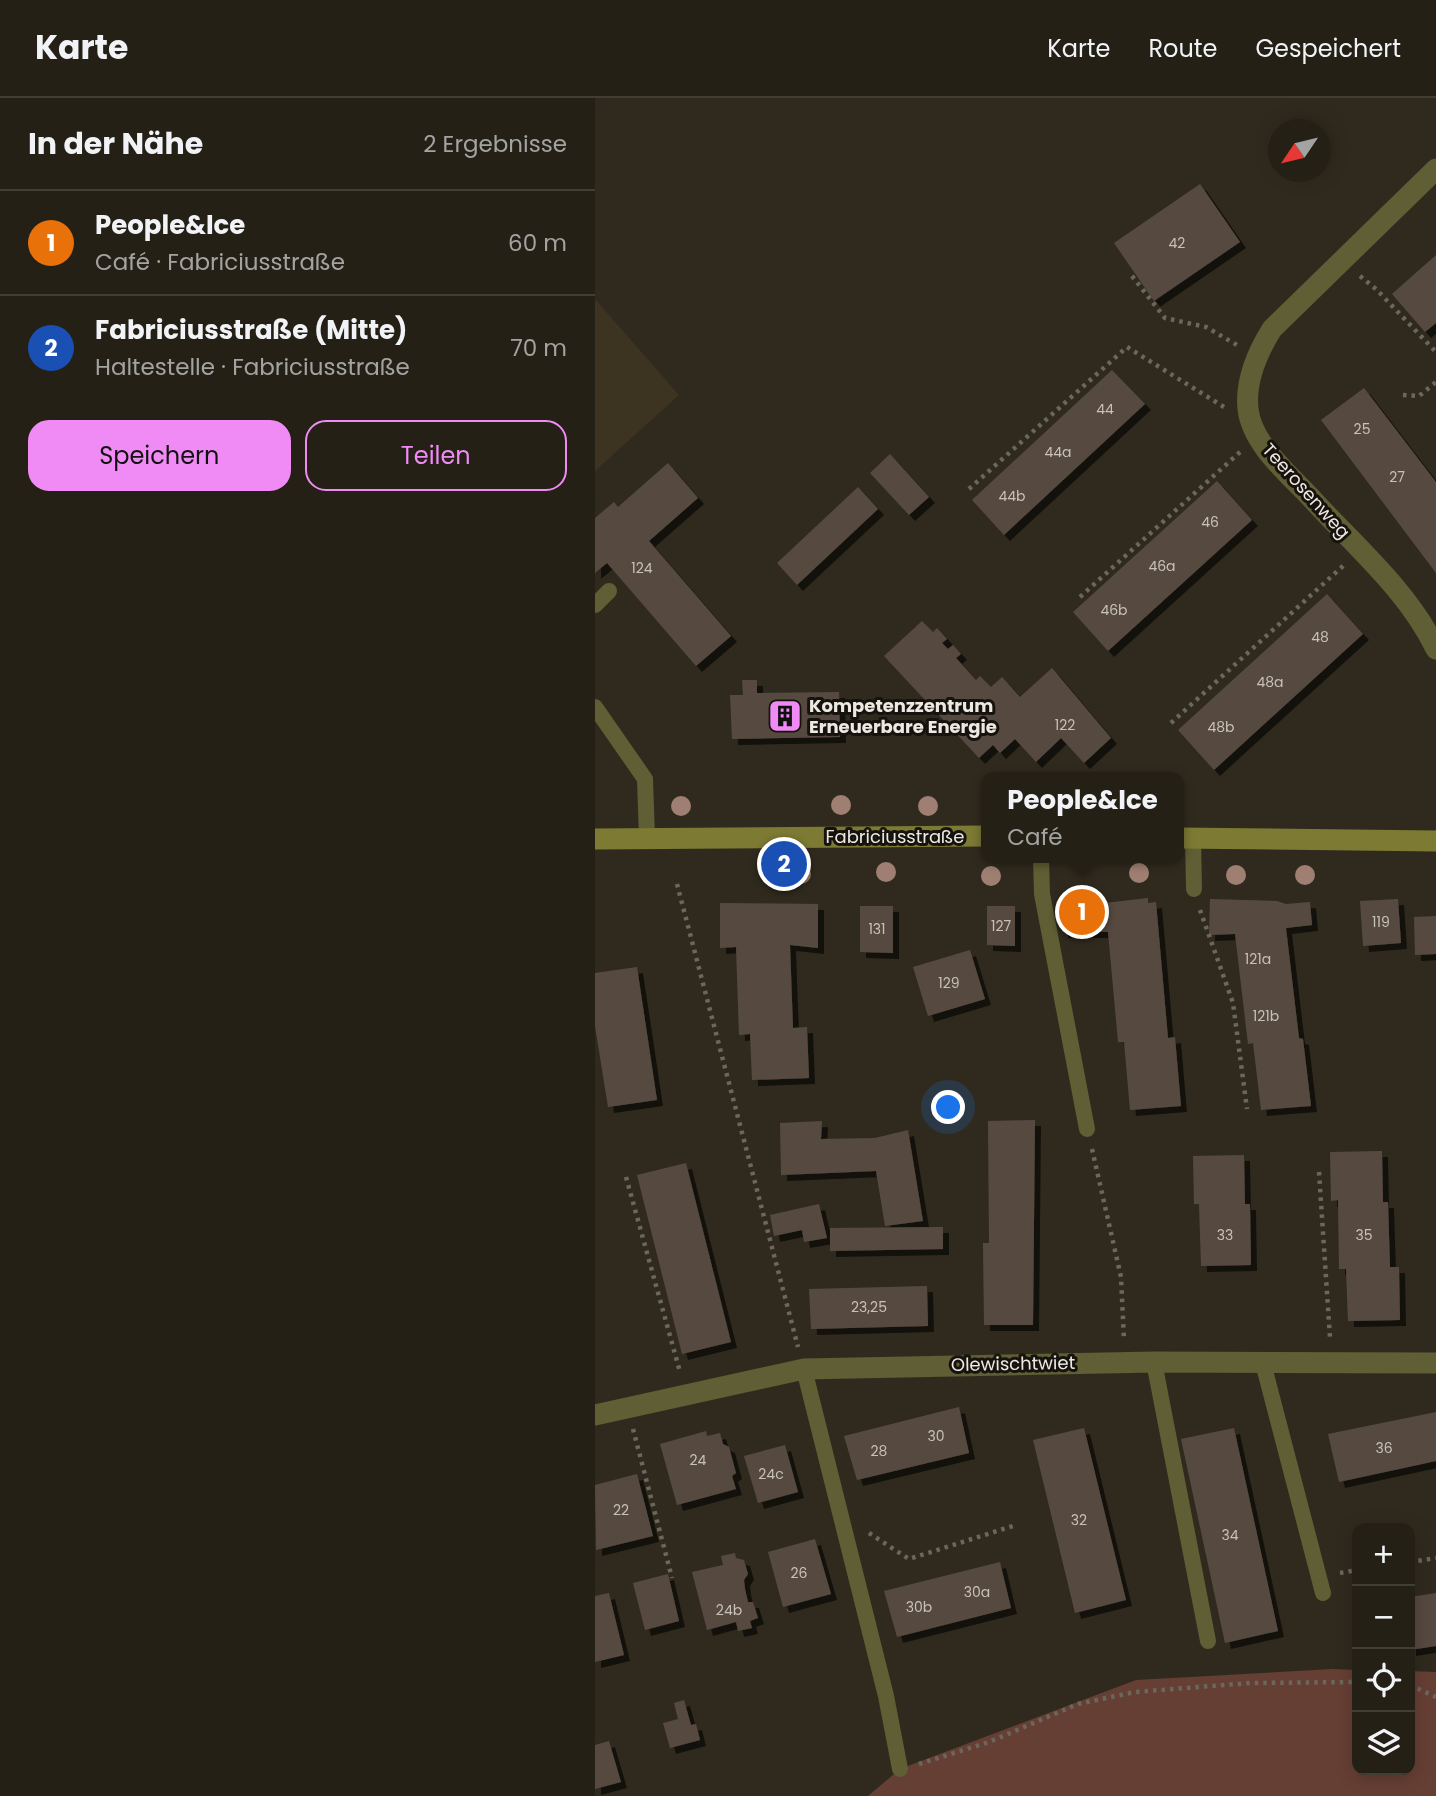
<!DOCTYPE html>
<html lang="de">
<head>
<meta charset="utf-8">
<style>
	:root { --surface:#242016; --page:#2c281f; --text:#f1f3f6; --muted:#a3a3a1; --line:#413e35; --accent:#f08bf5 }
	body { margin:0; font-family:Poppins,sans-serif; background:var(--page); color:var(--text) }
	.controls { position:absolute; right:21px; bottom:21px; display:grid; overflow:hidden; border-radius:14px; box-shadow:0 4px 18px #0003 }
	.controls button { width:63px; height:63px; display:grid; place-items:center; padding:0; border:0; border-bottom:2px solid var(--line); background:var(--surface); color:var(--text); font:35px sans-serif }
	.compass { position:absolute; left:673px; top:21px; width:63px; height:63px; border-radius:50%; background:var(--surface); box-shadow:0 4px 18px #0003; rotate:235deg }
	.you { position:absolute; left:354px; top:1010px; width:24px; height:24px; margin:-18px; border:5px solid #fff; border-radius:50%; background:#1a73e8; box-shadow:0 0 0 10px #1a73e833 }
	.badge { display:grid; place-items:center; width:46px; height:46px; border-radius:50%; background:var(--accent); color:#fff; font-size:23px; font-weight:700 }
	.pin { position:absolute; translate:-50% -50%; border:4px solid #fff; box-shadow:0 2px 7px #0006 }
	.popup { position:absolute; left:386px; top:674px; width:203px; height:91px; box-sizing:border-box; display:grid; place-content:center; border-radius:14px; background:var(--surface); filter:drop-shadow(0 2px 5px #0005); font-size:23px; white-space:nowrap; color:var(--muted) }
	.popup b { font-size:26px; color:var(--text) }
	.popup::after { content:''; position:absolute; left:50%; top:100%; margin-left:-14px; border:14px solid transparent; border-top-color:var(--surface) }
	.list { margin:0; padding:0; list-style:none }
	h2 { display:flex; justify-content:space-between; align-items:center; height:91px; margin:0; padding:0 28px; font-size:30px }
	h2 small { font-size:23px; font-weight:400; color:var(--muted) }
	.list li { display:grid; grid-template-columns:46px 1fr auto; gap:21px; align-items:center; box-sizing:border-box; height:105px; padding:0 28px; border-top:2px solid var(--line) }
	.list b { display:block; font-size:26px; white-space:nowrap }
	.list p { margin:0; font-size:23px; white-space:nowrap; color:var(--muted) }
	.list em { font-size:23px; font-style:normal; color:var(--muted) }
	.actions { display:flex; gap:14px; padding:21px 28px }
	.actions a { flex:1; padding:16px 0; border:2px solid var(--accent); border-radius:21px; text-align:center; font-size:24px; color:var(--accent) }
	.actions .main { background:var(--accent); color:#111 }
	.icon { flex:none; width:38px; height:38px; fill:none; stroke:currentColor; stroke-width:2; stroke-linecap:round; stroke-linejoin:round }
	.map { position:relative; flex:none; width:841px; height:1698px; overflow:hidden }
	header { display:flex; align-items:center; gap:42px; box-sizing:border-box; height:98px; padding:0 35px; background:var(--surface); border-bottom:2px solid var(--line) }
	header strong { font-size:33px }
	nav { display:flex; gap:38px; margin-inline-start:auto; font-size:24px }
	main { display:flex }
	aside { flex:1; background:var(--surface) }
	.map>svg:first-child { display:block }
	.built { fill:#3c3320 }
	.green { fill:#663f34 }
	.building { fill:#574a41; filter:url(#shadow) }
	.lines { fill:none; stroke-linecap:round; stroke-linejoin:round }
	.path { stroke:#6c665c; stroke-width:4.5; stroke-dasharray:3.5 5; stroke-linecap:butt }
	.lane { stroke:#5f5e34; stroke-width:16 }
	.street { stroke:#5f5e34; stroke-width:21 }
	.secondary { stroke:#7d7a33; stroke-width:21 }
	.tree { fill:#9f7f72 }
	.labels { text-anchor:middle; stroke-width:6; stroke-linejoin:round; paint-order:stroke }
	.number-label { font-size:14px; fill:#c8c1b9 }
	.street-label { font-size:18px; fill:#ede9e1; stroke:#16130e }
	.poi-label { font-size:18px; font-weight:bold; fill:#ede9e1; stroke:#16130e; text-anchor:start }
</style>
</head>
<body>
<header>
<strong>Karte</strong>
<nav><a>Karte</a><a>Route</a><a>Gespeichert</a></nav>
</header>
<main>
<aside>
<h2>In der Nähe<small>2 Ergebnisse</small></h2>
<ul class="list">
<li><span class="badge" style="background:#e8710a">1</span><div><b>People&amp;Ice</b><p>Café · Fabriciusstraße</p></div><em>60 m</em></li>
<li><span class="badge" style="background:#1a4fb4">2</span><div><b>Fabriciusstraße (Mitte)</b><p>Haltestelle · Fabriciusstraße</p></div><em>70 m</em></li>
</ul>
<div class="actions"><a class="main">Speichern</a><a>Teilen</a></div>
</aside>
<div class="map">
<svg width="841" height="1698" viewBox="0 0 841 1698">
	<defs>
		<filter id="shadow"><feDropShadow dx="6" dy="6" stdDeviation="0" flood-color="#0009"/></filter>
	</defs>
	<rect width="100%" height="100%" fill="#302a1e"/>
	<path class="built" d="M0,201L84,297L0,373Z"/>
	<path class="green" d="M738,1571L762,1572V1672H815V1573L841,1574V1698H273L305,1671L541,1582Z"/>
	<path class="building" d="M605,86L645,144L559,203L519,145Z
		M841,157V225L830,234L797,196Z
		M517,272L550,306L409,437L377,402Z
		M769,290L841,384V475L726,322Z
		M295,356L334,399L314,417L275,375Z
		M73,365L103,400L54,443L136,538L101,568L12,465L0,475V420L19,404L23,409Z
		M622,383L657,422L513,553L478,514Z
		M263,389L283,411L202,487L182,465Z
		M732,496L768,536L619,672L583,632Z
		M327,523L338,534L342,530L352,541L347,545L353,551L358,547L366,556L361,560L381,582L385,578L396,589L407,579L425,599L457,570L516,640L489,665L466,640L441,664L420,641L405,655L398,647L384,660L289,558Z
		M147,582H162V595L244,594L245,639L137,641L135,597H148Z
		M468,799L472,800V805H510L553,800V805L561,804L573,940L580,939L586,1008L535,1012L529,944H523L513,834H467Z
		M615,801L682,803L691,806L715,804L717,827L691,830L704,940L708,941L716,1008L666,1012L658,945L653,946L640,836L614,837Z
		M803,801L806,845L768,848L765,803Z
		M125,805L223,806V850L195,847L198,930L212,929L214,980L157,982L155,936L144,937L141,849L125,850Z
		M265,808H298V855L265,854Z
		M392,808H420V848L392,847Z
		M841,818V856L820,857L819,819Z
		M375,852L390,901L333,918L318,869Z
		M42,869L62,1002L13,1009L0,928V875Z
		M440,1022L438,1227H389L388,1145H394L393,1023Z
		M227,1023L226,1041L280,1040L313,1032L328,1123L290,1128L281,1073L186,1077L185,1025Z
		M787,1053L788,1104H793L795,1169H804L805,1222L753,1223L751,1171H744L743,1102L736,1103L735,1054Z
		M649,1057L650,1106H655L656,1167L606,1168L604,1106H599L598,1058Z
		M91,1065L136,1244L87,1256L42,1077Z
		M224,1106L232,1140L209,1144L207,1132L179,1138L175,1117Z
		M348,1129V1151L235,1153V1130Z
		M332,1188L333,1228L216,1231L214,1191Z
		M364,1309L374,1355L262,1382L249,1338Z
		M841,1314V1363L744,1384L733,1336Z
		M489,1330L531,1502L480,1515L438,1342Z
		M639,1330L683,1533L630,1545L586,1341Z
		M111,1333L112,1338L125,1335L128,1346L134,1349L141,1375L137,1378L141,1391L82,1407L65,1346Z
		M190,1347L203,1394L163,1405L149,1358Z
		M42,1376L58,1438L1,1452L0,1387Z
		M220,1441L236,1496L188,1509L173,1454Z
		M140,1455L141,1460L149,1462L153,1476L149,1482L150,1491L153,1504H158L163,1520L155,1523L157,1530L143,1533L141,1524L112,1532L97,1474L128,1467L126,1458Z
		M405,1464L416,1510L302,1539L289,1493Z
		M73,1476L84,1523L50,1532L38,1485Z
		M14,1495L29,1557L0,1564V1498Z
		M841,1495V1548L815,1552V1499Z
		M89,1602L96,1627L101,1626L105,1642L75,1650L68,1625L83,1621L79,1605Z
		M14,1643L26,1684L0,1691V1647Z"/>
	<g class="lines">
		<path class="path" d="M537,178L570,220L611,229L642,247
			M765,178L781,191L841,254
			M808,297L824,298L841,284
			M374,391L532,249L629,309
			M485,499L645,354
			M576,625L749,467
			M82,786L203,1249
			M605,812L638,905L652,1011
			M497,1051L526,1179L529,1242
			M724,1074L735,1240
			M31,1079L85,1274
			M38,1331L77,1480
			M274,1435L314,1461L421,1427
			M815,1464L841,1460
			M745,1475L762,1472
			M815,1587L841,1599
			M324,1666L394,1644L483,1606L540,1594L655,1585L762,1584"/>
		<path class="lane" d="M0,507L14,493
			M0,609L50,681L52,740
			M598,740L599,791
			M446,760L447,796L492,1031
			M559,1264L613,1543
			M668,1265L728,1495
			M209,1271L291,1598L305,1671"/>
		<path class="street" d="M841,71L677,231C662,255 650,282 653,311C657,347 695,377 718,402C760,448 814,494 841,551
			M0,1317L209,1271L559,1264L841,1265"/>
		<path class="secondary" d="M583,740L841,743
			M0,741L391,738"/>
	</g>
	<g class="tree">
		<circle cx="246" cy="707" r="10"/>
		<circle cx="86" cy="708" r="10"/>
		<circle cx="333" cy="708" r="10"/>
		<circle cx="291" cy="774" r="10"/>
		<circle cx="544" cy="775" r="10"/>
		<circle cx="206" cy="776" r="10"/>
		<circle cx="641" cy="777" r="10"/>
		<circle cx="710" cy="777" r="10"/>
		<circle cx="396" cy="778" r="10"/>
	</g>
	<defs>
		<symbol id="building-square" viewBox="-11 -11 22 22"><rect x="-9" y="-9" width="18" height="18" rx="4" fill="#f08bf5" stroke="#16130e"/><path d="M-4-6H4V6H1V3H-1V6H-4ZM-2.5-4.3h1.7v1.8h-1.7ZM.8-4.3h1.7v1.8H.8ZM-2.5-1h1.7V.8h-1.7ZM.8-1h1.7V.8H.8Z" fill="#111"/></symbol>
	</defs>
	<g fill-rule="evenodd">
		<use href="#building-square" x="171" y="599" width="38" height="38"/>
	</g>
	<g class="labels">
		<g class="number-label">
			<text x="582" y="150">42</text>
			<text x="510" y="316">44</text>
			<text x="767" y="336">25</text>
			<text x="463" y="359">44a</text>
			<text x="802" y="384">27</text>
			<text x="417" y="403">44b</text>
			<text x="615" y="429">46</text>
			<text x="567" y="473">46a</text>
			<text x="47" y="475">124</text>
			<text x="519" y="517">46b</text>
			<text x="725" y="544">48</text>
			<text x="675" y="589">48a</text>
			<text x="470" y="632">122</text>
			<text x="626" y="634">48b</text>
			<text x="786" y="829">119</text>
			<text x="406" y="833">127</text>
			<text x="282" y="836">131</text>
			<text x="663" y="866">121a</text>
			<text x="354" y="890">129</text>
			<text x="671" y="923">121b</text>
			<text x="630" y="1142">33</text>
			<text x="769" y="1142">35</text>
			<text x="274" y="1214">23,25</text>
			<text x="341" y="1343">30</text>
			<text x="789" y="1355">36</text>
			<text x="284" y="1358">28</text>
			<text x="103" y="1367">24</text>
			<text x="176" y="1381">24c</text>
			<text x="26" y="1417">22</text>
			<text x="484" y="1427">32</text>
			<text x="635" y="1442">34</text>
			<text x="204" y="1480">26</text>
			<text x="382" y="1499">30a</text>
			<text x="324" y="1514">30b</text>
			<text x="134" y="1517">24b</text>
		</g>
		<g class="street-label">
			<text transform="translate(711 393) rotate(48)" y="6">Teerosenweg</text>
			<text x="300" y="745">Fabriciusstraße</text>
			<text transform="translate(418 1266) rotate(-1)" y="6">Olewischtwiet</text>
		</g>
		<g class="poi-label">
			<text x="214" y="614">Kompetenzzentrum<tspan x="214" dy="21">Erneuerbare Energie</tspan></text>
		</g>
	</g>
</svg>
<div class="controls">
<button>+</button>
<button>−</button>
<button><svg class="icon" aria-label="locate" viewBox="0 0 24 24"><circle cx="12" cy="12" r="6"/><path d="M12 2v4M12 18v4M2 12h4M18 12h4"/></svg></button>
<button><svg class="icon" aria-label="layers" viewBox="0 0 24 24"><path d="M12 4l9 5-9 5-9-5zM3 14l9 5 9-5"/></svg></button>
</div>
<svg class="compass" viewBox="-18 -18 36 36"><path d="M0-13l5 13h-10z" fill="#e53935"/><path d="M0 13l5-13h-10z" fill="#a3a3a1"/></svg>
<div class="you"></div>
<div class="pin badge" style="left:487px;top:814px;background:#e8710a">1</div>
<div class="popup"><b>People&amp;Ice</b>Café</div>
<div class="pin badge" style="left:189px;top:766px;background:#1a4fb4">2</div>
</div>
</main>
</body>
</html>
